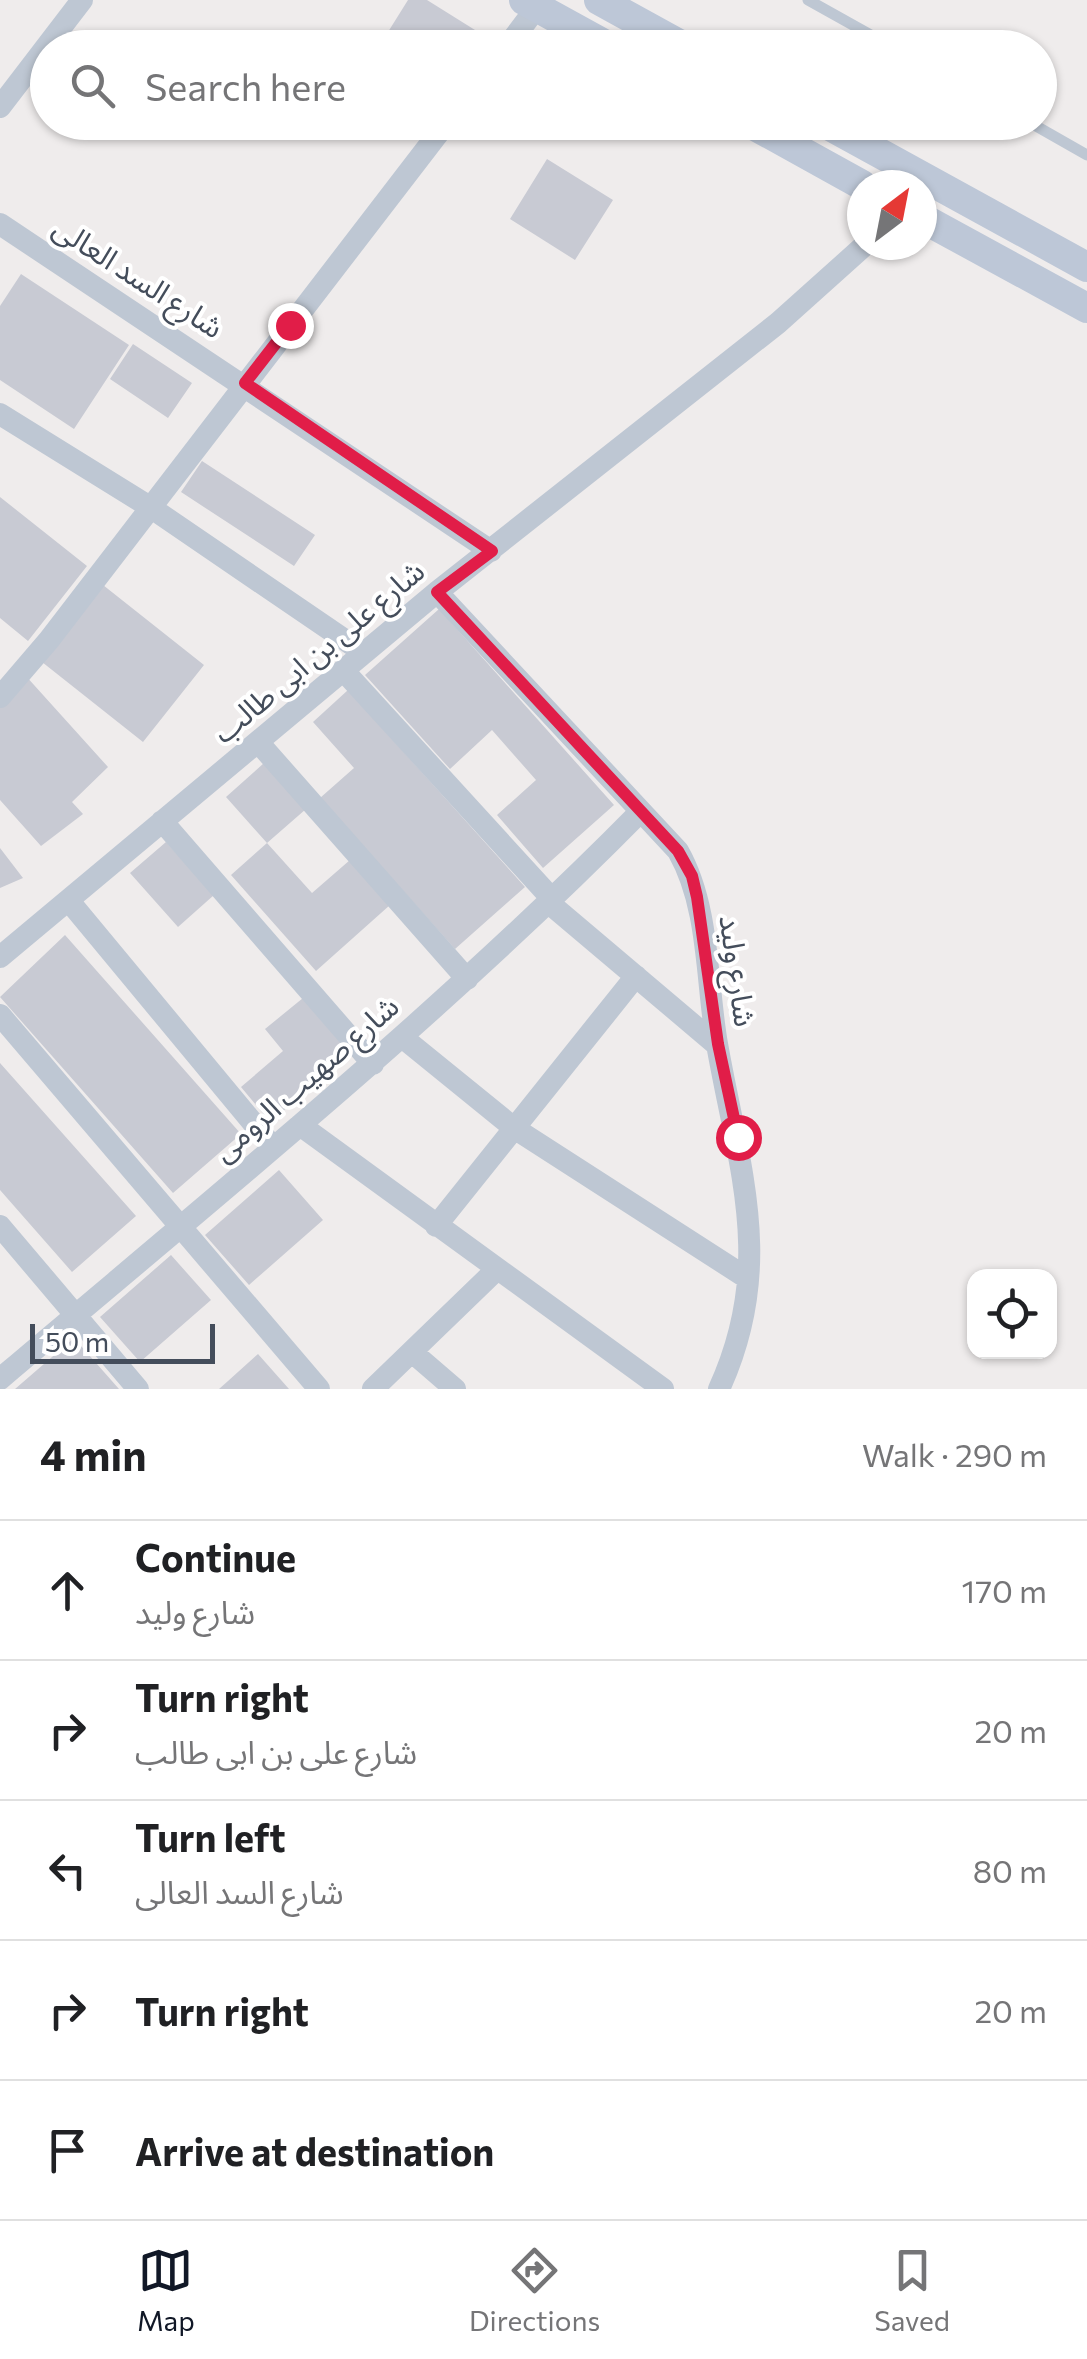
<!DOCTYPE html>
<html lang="en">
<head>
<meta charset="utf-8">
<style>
	:root { --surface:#fff; --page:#f6f6f6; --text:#202124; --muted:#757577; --line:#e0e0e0; --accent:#111827 }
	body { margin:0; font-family:Commissioner,"Noto Sans Arabic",sans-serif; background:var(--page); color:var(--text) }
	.controls { position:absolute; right:30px; bottom:30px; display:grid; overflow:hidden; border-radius:20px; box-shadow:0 2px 8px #0004 }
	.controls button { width:90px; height:90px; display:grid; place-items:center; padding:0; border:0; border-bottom:2px solid var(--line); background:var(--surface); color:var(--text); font:50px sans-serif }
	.compass { position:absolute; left:847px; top:170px; width:90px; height:90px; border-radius:50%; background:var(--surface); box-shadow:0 2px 8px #0004; rotate:32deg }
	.scale { position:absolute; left:30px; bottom:25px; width:185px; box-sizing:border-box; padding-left:10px; border:5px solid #444d5b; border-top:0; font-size:28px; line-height:35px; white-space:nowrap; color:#444d5b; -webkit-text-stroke:8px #fff; paint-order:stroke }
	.stop { position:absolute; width:30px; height:30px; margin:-22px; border:8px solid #e11d48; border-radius:50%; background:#fff }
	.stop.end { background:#e11d48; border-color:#fff; box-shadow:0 2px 10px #0008 }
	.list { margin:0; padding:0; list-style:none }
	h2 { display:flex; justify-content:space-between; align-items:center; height:130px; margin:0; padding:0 40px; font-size:42px }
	h2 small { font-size:32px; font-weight:400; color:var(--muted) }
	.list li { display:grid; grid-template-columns:65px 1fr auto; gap:30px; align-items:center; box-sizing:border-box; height:140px; padding:0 40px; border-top:2px solid var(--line) }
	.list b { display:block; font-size:38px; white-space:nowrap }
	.list p { margin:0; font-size:32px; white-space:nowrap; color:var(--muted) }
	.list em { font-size:32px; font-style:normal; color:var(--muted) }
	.icon { flex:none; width:55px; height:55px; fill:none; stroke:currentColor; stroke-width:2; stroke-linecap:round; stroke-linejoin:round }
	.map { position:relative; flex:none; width:1087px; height:1389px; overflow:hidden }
	.search { position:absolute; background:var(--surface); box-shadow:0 2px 8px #0004; left:30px; right:30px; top:30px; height:110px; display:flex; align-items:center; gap:25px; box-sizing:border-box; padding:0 35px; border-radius:55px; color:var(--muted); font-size:38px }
	.sheet { height:830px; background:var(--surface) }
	nav { display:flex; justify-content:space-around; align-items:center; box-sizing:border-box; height:140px; border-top:2px solid var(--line); background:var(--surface); font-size:28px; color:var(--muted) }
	nav a { display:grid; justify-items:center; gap:5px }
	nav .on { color:var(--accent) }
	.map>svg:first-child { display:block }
	.building { fill:#c8cad3 }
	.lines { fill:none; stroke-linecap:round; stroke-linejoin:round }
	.lane { stroke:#bec7d3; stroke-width:11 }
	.street { stroke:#bec7d3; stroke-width:22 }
	.secondary { stroke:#bdc7d7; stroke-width:30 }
	.route { stroke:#e11d48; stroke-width:12 }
	.labels { text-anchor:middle; stroke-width:8; stroke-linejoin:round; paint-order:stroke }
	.street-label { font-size:30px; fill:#444d5b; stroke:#fff }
</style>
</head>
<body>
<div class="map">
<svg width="1087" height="1389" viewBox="0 0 1087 1389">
	<rect width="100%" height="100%" fill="#efecec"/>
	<path class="building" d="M408,0H427L475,30L464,48H378Z
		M547,159L613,200L575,260L510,219Z
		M21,274L129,345L74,429L0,380V306Z
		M133,344L192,383L168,418L110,379Z
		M202,461L315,535L294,566L181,492Z
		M0,497L87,566L28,641L0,618Z
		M103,585L204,665L143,742L42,662Z
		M439,609L614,805L543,868L497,815L536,780L492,730L450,769L365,675Z
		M25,675L108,767L72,802L83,814L41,846L0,800V703Z
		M348,690L525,887L455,949L320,798L354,768L313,722Z
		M264,763L306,809L267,843L226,797Z
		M166,842L214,895L178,927L130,873Z
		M267,843L312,893L350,860L390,905L316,971L231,875Z
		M0,848L23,878L0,888Z
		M65,935L241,1134L173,1193L0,997Z
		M303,998L351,1054L270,1122L241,1087L283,1051L265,1029Z
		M0,1063L136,1216L72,1272L0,1190Z
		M279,1170L323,1220L249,1285L205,1235Z
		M171,1255L211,1300L140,1362L100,1317Z
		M74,1338L119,1389H15Z
		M258,1354L289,1389H219L228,1381Z"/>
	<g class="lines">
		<path class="lane" d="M808,0L894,48
			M1029,122L1087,155"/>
		<path class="street" d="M506,48L537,7
			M0,107L82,0
			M0,224L491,551
			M0,414L150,507L364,653
			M437,592L678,851C710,907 706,981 717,1044C739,1169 776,1265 719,1389
			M343,670L553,900
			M0,697L49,640L447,122
			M258,742L467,979
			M162,821L373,1064
			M69,901L273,1147
			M549,903L717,1045
			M0,957L437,592L778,323L865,245
			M0,1015L319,1389
			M402,1037L514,1128L747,1278
			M300,1125L663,1389
			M0,1226L138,1389
			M436,1226L636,976
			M412,1352L455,1389
			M0,1379C217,1195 440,1015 640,812
			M373,1389L495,1271"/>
		<path class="secondary" d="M524,0L611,48
			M599,0L686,48
			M748,122L862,185
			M823,122L1087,267
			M922,218L1087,308"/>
	</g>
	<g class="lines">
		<path class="route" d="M290,325L245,383L492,551L437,592L678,851L692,876L697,897L718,1044L738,1137"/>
	</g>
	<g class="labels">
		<g class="street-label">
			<text transform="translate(138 278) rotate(33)" y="10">شارع السد العالى</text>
			<text transform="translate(319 652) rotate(-40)" y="10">شارع على بن ابى طالب</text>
			<text transform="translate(737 971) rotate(82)" y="10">شارع وليد</text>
			<text transform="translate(306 1079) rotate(-41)" y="10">شارع صهيب الرومى</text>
		</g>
	</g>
</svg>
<div class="controls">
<button><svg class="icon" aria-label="locate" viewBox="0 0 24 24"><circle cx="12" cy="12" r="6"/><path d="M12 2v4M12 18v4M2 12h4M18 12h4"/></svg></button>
</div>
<svg class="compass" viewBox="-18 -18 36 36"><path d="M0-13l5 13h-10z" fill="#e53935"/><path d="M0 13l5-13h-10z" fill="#757577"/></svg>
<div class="scale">50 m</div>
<div class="stop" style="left:738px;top:1137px"></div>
<div class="stop end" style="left:290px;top:325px"></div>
<div class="search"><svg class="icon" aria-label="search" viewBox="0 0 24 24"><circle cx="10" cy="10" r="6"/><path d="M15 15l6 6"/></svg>Search here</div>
</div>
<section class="sheet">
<h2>4 min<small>Walk · 290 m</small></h2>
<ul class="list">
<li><svg class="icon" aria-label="ahead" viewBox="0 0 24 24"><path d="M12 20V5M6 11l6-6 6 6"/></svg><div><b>Continue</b><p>شارع وليد</p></div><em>170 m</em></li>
<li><svg class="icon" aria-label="right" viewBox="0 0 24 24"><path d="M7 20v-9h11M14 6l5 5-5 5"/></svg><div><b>Turn right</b><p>شارع على بن ابى طالب</p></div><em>20 m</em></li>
<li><svg class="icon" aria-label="left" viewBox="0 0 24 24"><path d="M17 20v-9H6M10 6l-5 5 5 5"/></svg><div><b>Turn left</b><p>شارع السد العالى</p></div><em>80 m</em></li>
<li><svg class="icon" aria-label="right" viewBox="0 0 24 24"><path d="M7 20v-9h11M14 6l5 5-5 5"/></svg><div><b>Turn right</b></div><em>20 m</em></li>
<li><svg class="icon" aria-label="arrive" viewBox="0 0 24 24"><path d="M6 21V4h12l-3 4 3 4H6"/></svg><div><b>Arrive at destination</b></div></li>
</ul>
</section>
<nav>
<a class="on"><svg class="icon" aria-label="map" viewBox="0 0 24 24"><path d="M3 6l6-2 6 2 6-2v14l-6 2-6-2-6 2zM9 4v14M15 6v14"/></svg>Map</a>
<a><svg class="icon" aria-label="directions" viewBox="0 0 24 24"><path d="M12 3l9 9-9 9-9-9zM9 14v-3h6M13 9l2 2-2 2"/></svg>Directions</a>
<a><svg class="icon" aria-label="saved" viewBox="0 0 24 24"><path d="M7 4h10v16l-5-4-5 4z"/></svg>Saved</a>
</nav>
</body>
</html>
